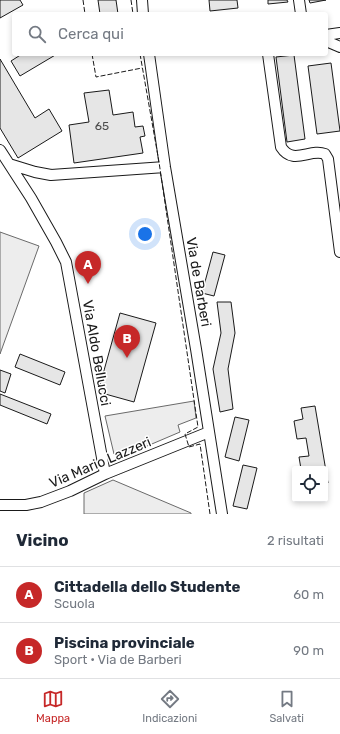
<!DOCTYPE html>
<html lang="it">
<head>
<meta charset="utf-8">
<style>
	:root { --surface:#fff; --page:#f2f2f3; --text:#1f2937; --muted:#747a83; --line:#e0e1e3; --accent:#c62828 }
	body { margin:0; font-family:Rubik,sans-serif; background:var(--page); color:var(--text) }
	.controls { position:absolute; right:12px; bottom:12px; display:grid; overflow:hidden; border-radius:4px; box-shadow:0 2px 6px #0003 }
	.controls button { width:36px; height:36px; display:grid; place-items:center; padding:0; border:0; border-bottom:1px solid var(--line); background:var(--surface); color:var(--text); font:20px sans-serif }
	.you { position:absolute; left:145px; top:234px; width:14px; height:14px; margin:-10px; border:3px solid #fff; border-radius:50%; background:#1a73e8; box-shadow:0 0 0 6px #1a73e833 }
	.badge { display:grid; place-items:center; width:26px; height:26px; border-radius:50%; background:var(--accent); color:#fff; font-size:13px; font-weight:700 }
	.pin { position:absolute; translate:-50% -33px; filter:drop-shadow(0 1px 2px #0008) }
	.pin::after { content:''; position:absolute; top:21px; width:14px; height:12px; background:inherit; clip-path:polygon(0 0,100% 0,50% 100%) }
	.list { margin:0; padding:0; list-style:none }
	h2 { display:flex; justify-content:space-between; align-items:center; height:52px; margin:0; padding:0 16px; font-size:17px }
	h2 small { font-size:13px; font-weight:400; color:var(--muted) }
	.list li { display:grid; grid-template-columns:26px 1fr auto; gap:12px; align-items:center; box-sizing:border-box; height:56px; padding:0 16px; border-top:1px solid var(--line) }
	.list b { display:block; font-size:15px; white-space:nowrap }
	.list p { margin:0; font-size:13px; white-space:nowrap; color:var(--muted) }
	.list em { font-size:13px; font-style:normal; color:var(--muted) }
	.icon { flex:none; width:22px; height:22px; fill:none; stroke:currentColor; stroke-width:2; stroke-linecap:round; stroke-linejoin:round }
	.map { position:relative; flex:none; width:340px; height:514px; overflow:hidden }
	.search { position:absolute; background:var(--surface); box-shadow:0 2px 6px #0003; left:12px; right:12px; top:12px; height:44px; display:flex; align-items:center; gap:10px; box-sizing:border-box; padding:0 14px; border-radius:4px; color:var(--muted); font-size:15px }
	.sheet { height:164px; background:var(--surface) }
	nav { display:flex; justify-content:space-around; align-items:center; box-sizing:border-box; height:56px; border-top:1px solid var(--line); background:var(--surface); font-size:11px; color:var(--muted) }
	nav a { display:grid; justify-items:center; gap:2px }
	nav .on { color:var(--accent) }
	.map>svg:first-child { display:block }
	.built { fill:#ededed; stroke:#6a6a6a }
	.building { fill:#e6e6e6; stroke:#1a1a1a }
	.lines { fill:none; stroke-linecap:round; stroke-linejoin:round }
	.minor-casing { stroke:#1a1a1a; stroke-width:12 }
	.minor { stroke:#fff; stroke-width:10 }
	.fence { stroke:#1a1a1a; stroke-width:1; stroke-dasharray:5 2; stroke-linecap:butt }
	.labels { text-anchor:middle; stroke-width:3; stroke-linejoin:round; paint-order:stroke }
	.number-label { font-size:12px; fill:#4d4d4d }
	.street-label { font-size:14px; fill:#1a1a1a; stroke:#fff }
</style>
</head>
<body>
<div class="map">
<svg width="340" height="514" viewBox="0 0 340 514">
	<rect width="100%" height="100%" fill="#fff"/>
	<path class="built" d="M0,232L39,246L0,354Z
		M194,401L196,418L178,425L180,432L119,458L114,454L105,416Z
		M113,480L191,513V514H84V493Z"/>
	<path class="building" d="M0,0H20L23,5L0,18Z
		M98,0H116L118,14H100Z
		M209,0H237L238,8L210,11Z
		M268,0H287L288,2L268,4Z
		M309,0H326L310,3Z
		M22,54H57L20,76L11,61Z
		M294,55L305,139L287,142L276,57Z
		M0,59L35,118L49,109L62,131L18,158L0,128Z
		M331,63L340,131L317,134L308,66Z
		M109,90L113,115L133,112L135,127L143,126L145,136L140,137L143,153L74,163L69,125L89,122L84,93Z
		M213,252L225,255L214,296L202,293Z
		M217,302H231L235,333L228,369L233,409L220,412L213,369L221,333Z
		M120,313L156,323L134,402L98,392Z
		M20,354L65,372L60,385L15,367Z
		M0,370L11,374L5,393L0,391Z
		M0,394L51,414L47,424L0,405Z
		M315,406L328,483H325V469H301L299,457L309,456L306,438L297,439L294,421L303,419L301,408Z
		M235,417L249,420L239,461L225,457Z
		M243,465L257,468L247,509L233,506Z"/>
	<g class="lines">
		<defs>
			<path id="minor" d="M142,0L143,14
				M299,0L301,14
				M326,35L340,33
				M326,41L340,47
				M149,54L165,167L196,349L222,514
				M268,54L281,147C293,166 310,148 325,154L328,159L340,252
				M0,150L31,198L56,242L66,262L105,474
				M9,164L35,172L51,175L165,167
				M0,505H26L41,502L70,491L105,474L209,432"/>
		</defs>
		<use href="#minor" class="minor-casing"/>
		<use href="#minor" class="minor"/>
		<path class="fence" d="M83,0L85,14
			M131,0L133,14
			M92,54L96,77L142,68
			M140,54L159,162L198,427L185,434L189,447L200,444L210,514"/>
	</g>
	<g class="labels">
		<g class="number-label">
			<text x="102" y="130">65</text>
		</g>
		<g class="street-label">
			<text transform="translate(199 282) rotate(80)" y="5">Via de Barberi</text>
			<text transform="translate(97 353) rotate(80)" y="5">Via Aldo Bellucci</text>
			<text transform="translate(100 462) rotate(-23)" y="5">Via Mario Lazzeri</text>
		</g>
	</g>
</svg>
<div class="controls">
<button><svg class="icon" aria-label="locate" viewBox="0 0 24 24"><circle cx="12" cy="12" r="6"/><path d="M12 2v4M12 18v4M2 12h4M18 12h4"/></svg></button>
</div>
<div class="you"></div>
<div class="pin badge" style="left:88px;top:284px">A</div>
<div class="pin badge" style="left:127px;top:358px">B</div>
<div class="search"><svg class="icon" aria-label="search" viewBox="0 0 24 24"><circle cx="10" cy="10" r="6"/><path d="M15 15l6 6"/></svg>Cerca qui</div>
</div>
<section class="sheet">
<h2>Vicino<small>2 risultati</small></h2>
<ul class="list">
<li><span class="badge">A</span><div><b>Cittadella dello Studente</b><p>Scuola</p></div><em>60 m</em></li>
<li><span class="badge">B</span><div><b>Piscina provinciale</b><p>Sport · Via de Barberi</p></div><em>90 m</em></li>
</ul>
</section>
<nav>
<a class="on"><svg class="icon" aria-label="map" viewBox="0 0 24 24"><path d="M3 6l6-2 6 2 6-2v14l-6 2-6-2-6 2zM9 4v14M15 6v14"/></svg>Mappa</a>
<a><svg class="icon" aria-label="directions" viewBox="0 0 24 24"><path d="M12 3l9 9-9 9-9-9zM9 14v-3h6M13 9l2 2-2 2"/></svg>Indicazioni</a>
<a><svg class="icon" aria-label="saved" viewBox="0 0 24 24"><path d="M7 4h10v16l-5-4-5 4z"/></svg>Salvati</a>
</nav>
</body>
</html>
